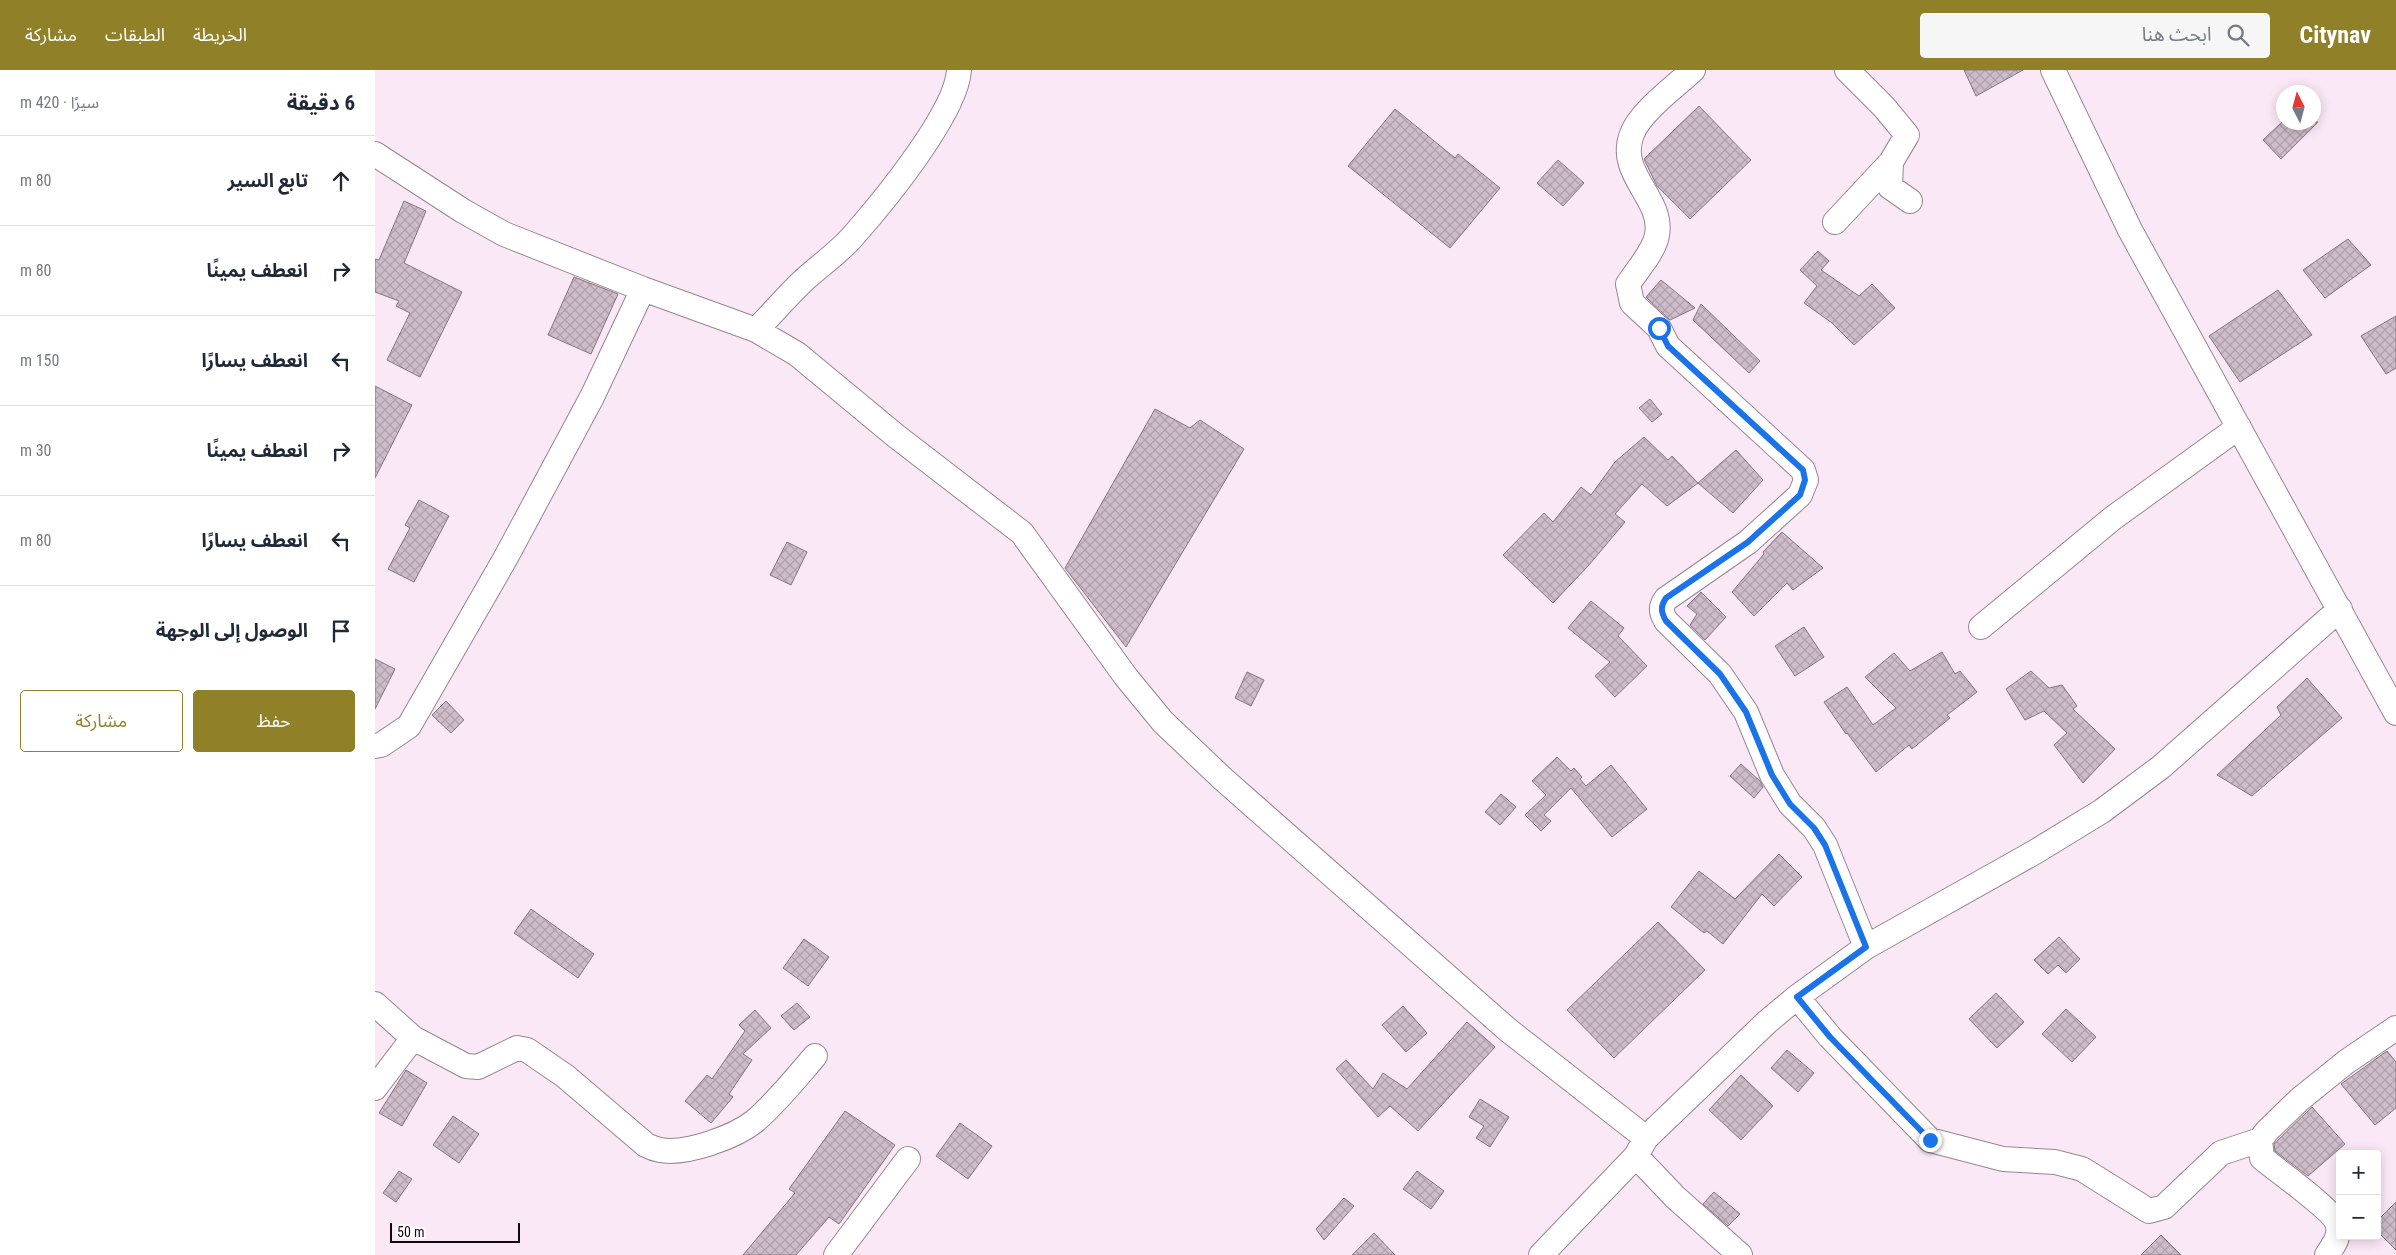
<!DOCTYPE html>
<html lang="ar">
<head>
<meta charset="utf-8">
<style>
	:root { --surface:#fff; --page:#f6f6f7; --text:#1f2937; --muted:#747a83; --line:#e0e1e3; --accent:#908027 }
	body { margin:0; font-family:"Roboto Condensed","Noto Sans Arabic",sans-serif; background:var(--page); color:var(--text); direction:rtl }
	.controls { position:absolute; right:15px; bottom:15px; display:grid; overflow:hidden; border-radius:5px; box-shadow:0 2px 12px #0003 }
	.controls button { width:45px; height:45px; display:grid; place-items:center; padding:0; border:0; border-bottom:1px solid var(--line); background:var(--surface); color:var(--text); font:25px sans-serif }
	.compass { position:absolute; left:1901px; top:15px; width:45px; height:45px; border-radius:50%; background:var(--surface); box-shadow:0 2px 12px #0003; rotate:354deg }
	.scale { position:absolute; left:15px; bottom:12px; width:130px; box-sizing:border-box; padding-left:5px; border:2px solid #0f090e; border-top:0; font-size:14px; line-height:18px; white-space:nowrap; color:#0f090e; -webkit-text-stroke:4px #fff; paint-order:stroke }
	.stop { position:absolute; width:15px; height:15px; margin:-11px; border:4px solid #1a73e8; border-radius:50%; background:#fff }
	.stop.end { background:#1a73e8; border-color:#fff; box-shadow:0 1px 5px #0008 }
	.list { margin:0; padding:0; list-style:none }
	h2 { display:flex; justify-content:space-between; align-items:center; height:65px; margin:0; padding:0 20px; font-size:21px }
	h2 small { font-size:16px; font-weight:400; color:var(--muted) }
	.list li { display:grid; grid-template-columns:32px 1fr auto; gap:15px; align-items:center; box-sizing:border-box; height:90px; padding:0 20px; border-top:1px solid var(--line) }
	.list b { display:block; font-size:19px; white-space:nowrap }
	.list em { font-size:16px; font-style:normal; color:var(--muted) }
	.actions { display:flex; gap:10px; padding:15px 20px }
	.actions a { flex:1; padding:11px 0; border:1px solid var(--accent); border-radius:5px; text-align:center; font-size:18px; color:var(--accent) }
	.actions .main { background:var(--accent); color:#fff }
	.icon { flex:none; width:28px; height:28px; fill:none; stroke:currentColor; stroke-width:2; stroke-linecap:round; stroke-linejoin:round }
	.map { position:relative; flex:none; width:2021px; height:1185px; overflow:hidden; direction:ltr }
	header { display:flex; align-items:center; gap:30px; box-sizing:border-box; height:70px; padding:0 25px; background:var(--accent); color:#fff }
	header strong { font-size:24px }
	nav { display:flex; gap:28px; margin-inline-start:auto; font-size:18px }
	.search { width:350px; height:45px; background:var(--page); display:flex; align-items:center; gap:12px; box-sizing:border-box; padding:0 18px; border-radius:5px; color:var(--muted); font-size:19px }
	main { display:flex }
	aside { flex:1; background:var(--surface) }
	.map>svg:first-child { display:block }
	.building { fill:url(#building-cross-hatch); stroke:#867682 }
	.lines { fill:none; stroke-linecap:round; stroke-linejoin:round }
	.minor-casing { stroke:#968593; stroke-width:26 }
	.minor { stroke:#fff; stroke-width:24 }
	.route { stroke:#1a73e8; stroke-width:6 }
</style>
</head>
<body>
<header>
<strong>Citynav</strong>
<div class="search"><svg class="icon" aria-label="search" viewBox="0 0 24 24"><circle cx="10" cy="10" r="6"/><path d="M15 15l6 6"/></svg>ابحث هنا</div>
<nav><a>الخريطة</a><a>الطبقات</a><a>مشاركة</a></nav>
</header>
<main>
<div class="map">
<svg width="2021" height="1185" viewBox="0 0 2021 1185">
	<defs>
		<pattern id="building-cross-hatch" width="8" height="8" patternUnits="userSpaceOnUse" patternTransform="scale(1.25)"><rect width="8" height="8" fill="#cdbcc9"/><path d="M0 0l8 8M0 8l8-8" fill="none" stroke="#afa0ab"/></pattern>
	</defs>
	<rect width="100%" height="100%" fill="#fbe8f7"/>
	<path class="building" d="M1589,0H1648L1601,26Z
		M1324,36L1376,90L1315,149L1282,116L1269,89Z
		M1020,39L1080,88L1083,84L1125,118L1075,178L973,96Z
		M1907,52H1943L1906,89L1888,70Z
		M1183,90L1209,113L1188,136L1162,113Z
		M29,131L51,141L29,193L87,222L45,307L12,290L35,243L21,236L24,231L0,222V189L4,190Z
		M1973,169L1996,195L1950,228L1928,200Z
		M1443,181L1454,191L1446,200L1484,226L1497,214L1520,238L1479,275L1457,253L1429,233L1442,216L1425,200Z
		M199,207L243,224L216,284L173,265Z
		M1286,210L1320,238L1295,250L1271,227Z
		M1903,220L1937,265L1865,312L1834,266Z
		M1326,234L1385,291L1374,303L1318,250Z
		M2021,246V298L2011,304L1986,266Z
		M0,316L37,335L0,408Z
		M1275,329L1287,344L1277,352L1264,338Z
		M780,339L815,358L825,350L869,379L751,577L690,498Z
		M1269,367L1293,390L1297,386L1323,413L1292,436L1267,414L1240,444L1250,452L1214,495L1178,533L1128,485L1169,443L1178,452L1206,417L1216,425L1240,392Z
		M1361,380L1388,410L1358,443L1323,413Z
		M44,430L74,446L39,512L13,499L35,458L30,455Z
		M1407,462L1448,498L1418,520L1412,513L1379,546L1357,522L1389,484L1388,482Z
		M412,472L432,482L416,515L395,505Z
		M1326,522L1351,547L1330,570L1315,555L1322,544L1312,536Z
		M1216,531L1249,558L1243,566L1272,596L1240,627L1220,606L1235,592L1193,558Z
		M1429,557L1449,587L1420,606L1400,576Z
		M1567,582L1580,604L1585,601L1602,622L1572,645L1575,648L1537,679L1534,675L1501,702L1472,663L1471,664L1449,632L1472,617L1498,655L1521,638L1490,607L1519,583L1535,601Z
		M0,589L20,599L0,639Z
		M1656,601L1674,618L1687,615L1702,636L1698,639L1740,679L1708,713L1679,675L1692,663L1669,641L1650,650L1631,619Z
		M872,602L889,610L876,636L860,628Z
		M1932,608L1967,648L1877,726L1842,705L1906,645L1902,637Z
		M71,631L89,650L76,663L57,645Z
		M1182,687L1196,701L1199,698L1207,707L1205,709L1211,716L1236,695L1272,739L1237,767L1196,718L1169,745L1176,751L1166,761L1150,745L1171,725L1157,711Z
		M1366,694L1385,711L1388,717L1379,728L1355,706Z
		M1126,724L1141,737L1125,755L1110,742Z
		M1404,784L1427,807L1399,836L1387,824L1348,874L1332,861L1329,863L1296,837L1324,801L1360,829Z
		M156,839L219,884L203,908L139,863Z
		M1283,852L1330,900L1239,988L1192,940Z
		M1684,867L1705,889L1691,903L1683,895L1673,904L1659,890Z
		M429,869L454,887L433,916L408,898Z
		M1621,923L1649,952L1622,978L1594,949Z
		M422,933L435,947L419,960L406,946Z
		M1028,936L1052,963L1031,982L1007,955Z
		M1691,939L1721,967L1697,992L1667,964Z
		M380,940L396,958L368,984L377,990L354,1024L358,1027L336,1053L310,1031L332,1005L337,1009L370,961L364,955Z
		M1092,952L1120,977L1043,1061L1015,1036L1003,1047L961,999L971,990L998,1019L1008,1003L1032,1019Z
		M1412,980L1439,1003L1423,1022L1396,998Z
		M2012,981L2021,992V1038L2000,1055L1966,1014Z
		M31,1000L52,1013L27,1056L4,1043Z
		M1366,1005L1398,1036L1366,1070L1334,1040Z
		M1105,1029L1134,1047L1115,1077L1101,1068L1109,1056L1094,1047Z
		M1937,1037L1970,1074L1933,1106L1900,1081L1899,1074Z
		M470,1041L520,1075L464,1154L454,1147L421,1185H368L420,1123L414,1119Z
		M78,1046L104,1064L84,1093L58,1075Z
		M585,1053L617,1076L593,1109L561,1086Z
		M24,1101L37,1109L21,1132L8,1123Z
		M1042,1101L1069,1121L1056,1139L1028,1119Z
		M1339,1122L1365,1144L1353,1156L1328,1134Z
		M969,1128L979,1136L949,1170L941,1159Z
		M2021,1132V1180L2002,1161V1151Z
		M999,1163L1020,1185H977Z
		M1786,1165L1806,1185H1766Z"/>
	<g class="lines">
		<defs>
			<path id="minor" d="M1318,0C1301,16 1265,42 1257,64C1241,104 1289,128 1282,165C1279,182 1262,200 1253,214L1257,233L1284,258L1293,276L1428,400L1431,410L1425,425L1373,472L1291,529C1285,537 1286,542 1291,551L1345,604L1371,642L1397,705L1415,734L1439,758L1450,775L1491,877
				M1472,0L1509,37L1532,65L1516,92L1515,117L1535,131
				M1678,0L1755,160L2021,643
				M0,84L88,141L129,164L268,219L381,260L422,284L521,366L647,463L751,607L788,652L848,709L1133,960L1271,1068
				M1460,152L1516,92
				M381,260C397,244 412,226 428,211C445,195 465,182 479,165C509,131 582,42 584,0
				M1606,557L1738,448L1864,357
				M0,676L6,675L34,656L130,489L217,327L268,219
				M1422,927L1455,967L1555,1070L1628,1089L1680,1092L1707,1099L1774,1141L1789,1137L1846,1083L1885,1070
				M0,934L38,968L91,996L103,997L142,978L152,980L190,1006L271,1075C275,1077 280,1079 285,1080C311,1085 360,1067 380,1051C402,1032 421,1008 440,986
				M0,1018L38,968
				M1261,1086L1300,1127L1365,1185
				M461,1185L533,1089
				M1166,1185L1261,1086L1271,1068L1392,952L1422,927L1491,877L1660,782L1727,741L1786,697L1965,539
				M1952,1185C1958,1176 1965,1167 1963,1156C1961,1142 1900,1099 1887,1088L1885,1070L1892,1061L1924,1030L1971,992L2021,958"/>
		</defs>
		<use href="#minor" class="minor-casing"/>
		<use href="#minor" class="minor"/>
	</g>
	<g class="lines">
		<path class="route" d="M1284,258L1293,276L1428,400L1430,410L1425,425L1373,472L1291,528C1285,537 1286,542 1291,551L1345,604L1371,642L1397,705L1415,734L1439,758L1450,775L1491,877L1422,927L1455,967L1555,1070"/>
	</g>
</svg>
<div class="controls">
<button>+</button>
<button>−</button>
</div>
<svg class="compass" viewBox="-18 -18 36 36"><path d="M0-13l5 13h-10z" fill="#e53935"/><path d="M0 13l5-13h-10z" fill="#747a83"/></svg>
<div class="scale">50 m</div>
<div class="stop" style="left:1284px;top:258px"></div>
<div class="stop end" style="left:1555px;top:1070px"></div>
</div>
<aside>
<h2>6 دقيقة<small>سيرًا · 420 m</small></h2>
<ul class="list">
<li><svg class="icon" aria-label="ahead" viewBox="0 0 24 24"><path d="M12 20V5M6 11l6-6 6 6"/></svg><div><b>تابع السير</b></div><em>80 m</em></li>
<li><svg class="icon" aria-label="right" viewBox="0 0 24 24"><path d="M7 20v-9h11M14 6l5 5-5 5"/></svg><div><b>انعطف يمينًا</b></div><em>80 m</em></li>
<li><svg class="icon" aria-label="left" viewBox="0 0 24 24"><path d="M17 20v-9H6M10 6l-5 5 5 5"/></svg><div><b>انعطف يسارًا</b></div><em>150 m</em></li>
<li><svg class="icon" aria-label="right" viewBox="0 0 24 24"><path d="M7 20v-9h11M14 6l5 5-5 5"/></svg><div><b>انعطف يمينًا</b></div><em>30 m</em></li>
<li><svg class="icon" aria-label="left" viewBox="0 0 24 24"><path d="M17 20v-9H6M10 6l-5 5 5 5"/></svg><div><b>انعطف يسارًا</b></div><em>80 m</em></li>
<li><svg class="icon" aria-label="arrive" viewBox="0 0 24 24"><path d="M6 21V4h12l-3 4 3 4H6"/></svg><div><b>الوصول إلى الوجهة</b></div></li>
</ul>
<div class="actions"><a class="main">حفظ</a><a>مشاركة</a></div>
</aside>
</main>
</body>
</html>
